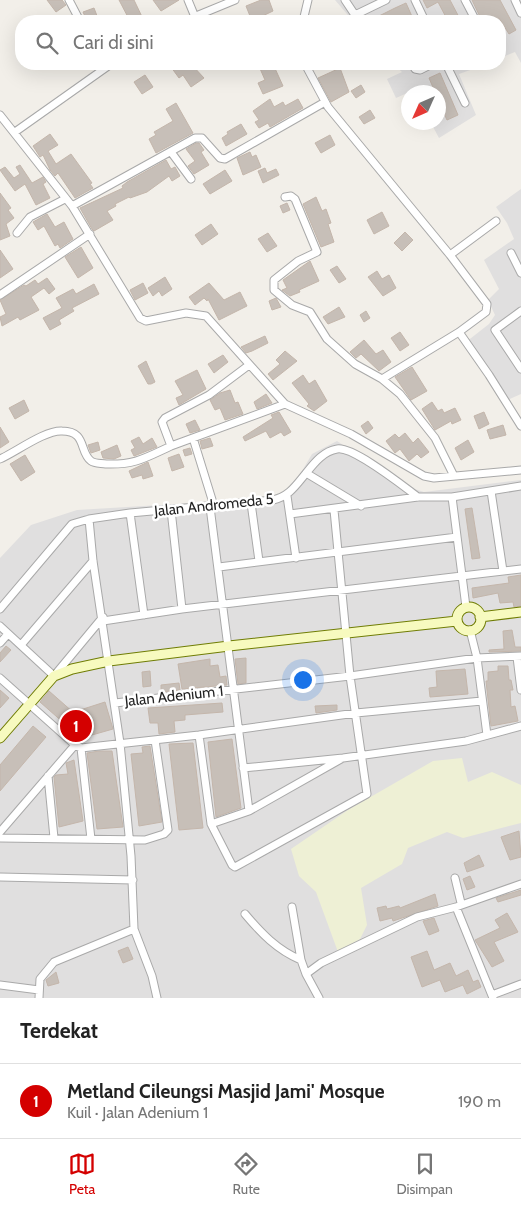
<!DOCTYPE html>
<html lang="id">
<head>
<meta charset="utf-8">
<style>
	:root { --surface:#fff; --page:#f2f2f2; --text:#222; --muted:#767676; --line:#e0e0e0; --accent:#d40000 }
	body { margin:0; font-family:Cabin,sans-serif; background:var(--page); color:var(--text) }
	.compass { position:absolute; left:401px; top:85px; width:45px; height:45px; border-radius:50%; background:var(--surface); box-shadow:0 5px 20px #0002; rotate:225deg }
	.you { position:absolute; left:302px; top:679px; width:18px; height:18px; margin:-12px; border:4px solid #fff; border-radius:50%; background:#1a73e8; box-shadow:0 0 0 8px #1a73e833 }
	.badge { display:grid; place-items:center; width:32px; height:32px; border-radius:50%; background:var(--accent); color:#fff; font-size:16px; font-weight:700 }
	.pin { position:absolute; translate:-50% -50%; border:2px solid #fff; box-shadow:0 1px 5px #0006 }
	.list { margin:0; padding:0; list-style:none }
	h2 { display:flex; justify-content:space-between; align-items:center; height:65px; margin:0; padding:0 20px; font-size:21px }
	h2 small { font-size:16px; font-weight:400; color:var(--muted) }
	.list li { display:grid; grid-template-columns:32px 1fr auto; gap:15px; align-items:center; box-sizing:border-box; height:75px; padding:0 20px; border-top:1px solid var(--line) }
	.list b { display:block; font-size:19px; white-space:nowrap }
	.list p { margin:0; font-size:16px; white-space:nowrap; color:var(--muted) }
	.list em { font-size:16px; font-style:normal; color:var(--muted) }
	.icon { flex:none; width:28px; height:28px; fill:none; stroke:currentColor; stroke-width:2; stroke-linecap:round; stroke-linejoin:round }
	.map { position:relative; flex:none; width:521px; height:998px; overflow:hidden }
	.search { position:absolute; background:var(--surface); box-shadow:0 5px 20px #0002; left:15px; right:15px; top:15px; height:55px; display:flex; align-items:center; gap:12px; box-sizing:border-box; padding:0 18px; border-radius:20px; color:var(--muted); font-size:19px }
	.sheet { height:140px; background:var(--surface) }
	nav { display:flex; justify-content:space-around; align-items:center; box-sizing:border-box; height:70px; border-top:1px solid var(--line); background:var(--surface); font-size:14px; color:var(--muted) }
	nav a { display:grid; justify-items:center; gap:2px }
	nav .on { color:var(--accent) }
	.map>svg:first-child { display:block }
	.residential { fill:#e0dfdf }
	.farmland { fill:#eef0d5 }
	.building { fill:#c7bfb8; stroke:#c4b6ab }
	.lines { fill:none; stroke-linecap:round; stroke-linejoin:round }
	.street-casing { stroke:#a9a9a9; stroke-width:9 }
	.secondary-casing { stroke:#707d05; stroke-width:11 }
	.street { stroke:#fff; stroke-width:7 }
	.secondary { stroke:#f7fabf; stroke-width:9 }
	.labels { text-anchor:middle; stroke-width:5; stroke-linejoin:round; paint-order:stroke }
	.street-label { font-size:15px; fill:#222; stroke:#fff }
</style>
</head>
<body>
<div class="map">
<svg width="521" height="998" viewBox="0 0 521 998">
	<rect width="100%" height="100%" fill="#f2efe9"/>
	<path class="residential" d="M335,0H521V63L515,52L500,58V21H353Z
		M393,64H487L459,74L476,115L439,138L431,123L438,122V92H415L414,90L396,98L387,79L402,72Z
		M521,189V394L505,401L466,342L489,324L495,315L488,300L499,289L484,260L514,239L507,223L496,207Z
		M337,441L405,486L424,492L521,480V998H0V558L31,525L77,510L278,498L299,476L312,454Z"/>
	<path class="farmland" d="M462,758L468,782L492,772L521,785V823L463,838L447,832L408,848L402,864L361,888L367,925L360,939L338,952L316,892L299,876L291,849L348,810L433,761Z"/>
	<path class="building" d="M47,0H62L66,5L56,12Z
		M119,0H134L144,21H130Z
		M153,0H179L161,11Z
		M261,0H269L273,11L252,21L246,6Z
		M423,0H450L461,21H448L438,2L427,8Z
		M472,0H500L516,30L509,34L499,18L493,21H482Z
		M406,3L414,21H369L395,8Z
		M94,8L99,21H87L83,12Z
		M176,64H191L204,78L191,87L183,75L179,78L171,67Z
		M258,64H273L283,86L263,94L258,83L265,80Z
		M340,68L349,92L331,102L318,78Z
		M440,73L458,115L447,120L438,100V90L435,92L429,78Z
		M145,75L153,87L142,94L134,82Z
		M361,85L365,92L356,98L351,91Z
		M270,99L274,107L283,102L285,106L298,99L303,108L270,127L268,123L259,128L255,122L259,120L253,111Z
		M176,103L193,133L156,153L149,139L156,135L154,132L173,121L166,109Z
		M370,110L375,118L364,124L359,117Z
		M241,124L247,134L226,146L222,138L228,134L227,132Z
		M50,134L58,145L48,151L56,164L71,154L92,183L90,184L93,188L75,198L58,173L55,176L50,170L43,155L40,157L33,146Z
		M330,135L335,145L321,153L315,143Z
		M196,143H199L204,150L201,152L209,165L194,174L188,166L195,161L186,149Z
		M250,152L252,157L256,155L261,167L243,175L237,158Z
		M166,160L171,169L175,167L180,176L172,181L169,176L147,192L130,198L129,197L115,204L116,206L107,211L113,220L94,231L92,229L80,208L123,188L122,186L127,182Z
		M20,165L32,183L43,177L46,182L43,184L50,198L36,205L25,184L15,191L0,170L5,167L14,178L20,174L16,167Z
		M265,168L267,173L276,169L279,175L263,183L258,171Z
		M225,170L232,181L210,194L203,184Z
		M0,193L11,208L8,210L14,218L6,224L10,236L0,240Z
		M316,197L322,211L326,209L331,223L328,224L334,242L321,247L303,204Z
		M287,203L290,210L283,213L280,206Z
		M382,212L389,226L374,234L367,220Z
		M47,214L55,227L64,222L73,239L60,248L58,244L55,246L44,226L38,230L33,222Z
		M211,224L218,234L202,245L195,235Z
		M405,232L413,240L402,251L394,243Z
		M268,233L277,246L267,252L258,239Z
		M81,247L93,268L78,278L65,257Z
		M0,250L13,269L0,278Z
		M310,261L319,281L299,290L300,292L290,296L282,290L287,288L283,280Z
		M337,266L346,279L339,283L330,270Z
		M377,271L382,279L389,275L396,288L383,296L368,277Z
		M165,277L172,289L162,296L159,291L153,296L148,288Z
		M47,278L55,289L49,294L44,288L31,297L39,310L20,320L18,317L2,326L0,317L6,314L0,300L24,285L26,286L35,280L38,284Z
		M143,283L148,293L135,300L130,290Z
		M209,283L224,300L240,292L247,306L219,320L208,299L207,301L204,298L195,305L189,297Z
		M94,284L99,294L72,308L74,311L59,320L61,324L50,330L43,318L62,308L56,298L73,289L76,294Z
		M276,298L281,307L272,310L269,301Z
		M339,307L345,317L328,324L323,317Z
		M366,311L370,318L364,322L360,315Z
		M400,332L409,345L400,351L391,338Z
		M265,336L268,343L252,351L246,353L241,347Z
		M364,340L376,354L383,350L391,362L379,371L361,354L356,358L350,352Z
		M285,351L297,361L273,380L268,374L280,364L276,360Z
		M223,355L228,362L214,373L208,364Z
		M146,361L155,382L151,384H148L138,366Z
		M412,367L427,391L411,400L395,377Z
		M197,370L206,389L179,405L176,398L183,395L175,381Z
		M303,375L309,384L315,380L327,401L314,411L307,406L309,404L292,383Z
		M230,390L235,403L238,402L243,414L225,420L220,408L215,410L210,400L220,393Z
		M266,394L272,403L257,409L254,402Z
		M24,400L29,411L15,419L9,408Z
		M432,402L438,411L442,409L444,413L455,408L461,420L452,424L451,421L435,430L422,409Z
		M279,412L291,432L284,436L281,432L270,438L266,431L245,441L243,437L273,418L271,415Z
		M484,412L489,424L479,429L474,416Z
		M195,420L200,430L190,433L186,424Z
		M368,421L373,428L366,434L361,426Z
		M503,425L506,435L490,439L487,430Z
		M0,427L9,442L0,448Z
		M405,433L413,443L418,438L429,452L421,458L417,454L409,461L400,449L395,453L386,441L395,434L399,438Z
		M139,437L143,444L152,438L157,447L134,456L131,450L135,448L131,441Z
		M210,438L213,446L202,449L200,441Z
		M468,440L474,452L461,460L455,448Z
		M98,442L100,450L91,453L88,445Z
		M117,445L121,456L114,459L103,458L101,452Z
		M190,448L192,454L185,456L183,450Z
		M179,454L184,467L172,471L168,458Z
		M25,455L35,472L21,481L10,464Z
		M148,462L153,476L143,479L142,475L132,478L129,471Z
		M472,508L480,558L472,559L465,509Z
		M521,575V606L514,607L513,602L500,603L498,593L473,598L472,588L509,583L508,577Z
		M512,630L515,647H521V651L489,652V650L504,649L503,631Z
		M6,646L11,650L0,662V653Z
		M246,658V683L238,684L235,659Z
		M210,659V666L218,665L220,677L226,676L227,685L182,689L178,664Z
		M498,666H508L509,680H511L513,690H510L511,707L515,706L518,721L491,726L486,681H488V672L498,671Z
		M465,669L468,694L430,697L429,688L437,687L436,671Z
		M150,671L151,686L143,687L142,672Z
		M179,683L180,690L161,692V685Z
		M0,690L9,698L0,708Z
		M49,691L74,713L65,724L40,702Z
		M105,702L113,729L85,737L77,711Z
		M222,703L223,712L185,715V720L174,721L175,732L159,734L158,723H150L148,708Z
		M337,705V710L316,713L315,706Z
		M33,726L46,737L0,791V765Z
		M232,739L241,808L216,817L208,742Z
		M193,743L203,828L179,830L169,744Z
		M150,746L162,822L139,826L131,754L143,753L142,747Z
		M99,751H112L123,827L97,829L87,753Z
		M74,760L83,821L59,827L54,777L56,775L68,774L66,763Z
		M519,831L521,857L510,860L501,837Z
		M479,855L484,866L467,872L464,863Z
		M470,876L475,887L467,890L463,879Z
		M521,890V895L498,902L496,898Z
		M435,894L438,906L393,921L392,918L380,921L377,908L386,906L387,909L399,906L400,908Z
		M507,913L518,932L494,942L504,961L492,967L475,940L500,928L495,920Z
		M434,918L439,931L429,935L423,921Z
		M128,947L133,959L123,963L118,951Z
		M427,951L434,970L450,963L456,976L468,970L473,982L478,980L481,987L467,994L463,985L445,992L440,980L422,987L411,957Z
		M56,972L59,983L48,986L46,980Z"/>
	<g class="lines">
		<defs>
			<path id="street" d="M69,0L80,21
				M188,0L195,17
				M345,0L355,15L386,0
				M415,0L425,21
				M465,0L476,21
				M515,0L521,13
				M184,21L235,0
				M303,21L308,0
				M305,64L328,107L450,255L487,304L486,312L459,332L382,379
				M412,64L415,69L420,70L432,64
				M446,64L465,103
				M0,115L72,206L140,318L146,321L186,313L206,316L285,404L351,434L424,476L434,478L521,470
				M15,132L111,64
				M171,152L191,179
				M285,197L291,196L295,199L317,252L298,261L274,280V290L292,305L310,312L327,339L355,364L382,379L400,394L435,438L454,476
				M72,206L195,138H202L220,158L225,159L325,102
				M17,233L30,217L65,199
				M511,253L521,273
				M450,255L496,221
				M0,295L90,234
				M521,311L495,330L521,369
				M459,332L489,375L521,426
				M249,365L209,395L165,418L162,422L171,446L285,404
				M193,438L214,506
				M0,459C16,452 45,430 62,431C87,431 79,452 91,461C95,464 101,463 106,464C135,465 145,458 171,446
				M306,473L361,506
				M491,491L503,571
				M287,496L296,558
				M452,497L466,607
				M251,503L259,561
				M210,507L249,811
				M171,510L182,609
				M130,513L144,615
				M290,514L418,497H452L521,486
				M89,519L93,561L120,743L131,856L134,929L152,976L157,998
				M219,567L457,537
				M0,609L72,524L89,519L130,513L273,500C290,496 296,485 307,472C315,462 324,451 337,449C353,446 403,486 418,497
				M103,621L182,609L521,569
				M0,626L54,676L103,617
				M470,630L477,658L487,735
				M0,643L8,634
				M21,645L93,561
				M517,657L521,690
				M0,678L75,745L81,748L199,735L356,713L482,701
				M115,703L350,676L477,658L521,656
				M199,735L211,824L232,865L235,867L367,794L350,676L334,510
				M81,748L91,839
				M243,768L343,758L466,741L521,726
				M48,776L54,838
				M211,824L249,811L341,759
				M0,832L75,745
				M0,838L145,840L164,834L168,830L155,740
				M0,877L133,880
				M455,878L461,903
				M292,907L301,960
				M456,907L493,998
				M245,914C261,933 277,950 301,960L306,974
				M0,985L39,990
				M492,995L521,984
				M39,998L40,979L54,962L134,929
				M319,998L306,974L321,963L417,917L456,907L521,884"/>
			<path id="secondary" d="M457 619a12 12 0 1 1 24 0a12 12 0 1 1-24 0Z
				M480,617L521,612
				M0,738L54,676L72,669L109,661L229,646L457,621"/>
		</defs>
		<use href="#street" class="street-casing"/>
		<use href="#secondary" class="secondary-casing"/>
		<use href="#street" class="street"/>
		<use href="#secondary" class="secondary"/>
	</g>
	<g class="labels">
		<g class="street-label">
			<text transform="translate(214 505) rotate(-6)" y="5">Jalan Andromeda 5</text>
			<text transform="translate(174 696) rotate(-6)" y="5">Jalan Adenium 1</text>
		</g>
	</g>
</svg>
<svg class="compass" viewBox="-18 -18 36 36"><path d="M0-13l5 13h-10z" fill="#e53935"/><path d="M0 13l5-13h-10z" fill="#767676"/></svg>
<div class="you"></div>
<div class="pin badge" style="left:76px;top:726px">1</div>
<div class="search"><svg class="icon" aria-label="search" viewBox="0 0 24 24"><circle cx="10" cy="10" r="6"/><path d="M15 15l6 6"/></svg>Cari di sini</div>
</div>
<section class="sheet">
<h2>Terdekat<small></small></h2>
<ul class="list">
<li><span class="badge">1</span><div><b>Metland Cileungsi Masjid Jami' Mosque</b><p>Kuil · Jalan Adenium 1</p></div><em>190 m</em></li>
</ul>
</section>
<nav>
<a class="on"><svg class="icon" aria-label="map" viewBox="0 0 24 24"><path d="M3 6l6-2 6 2 6-2v14l-6 2-6-2-6 2zM9 4v14M15 6v14"/></svg>Peta</a>
<a><svg class="icon" aria-label="directions" viewBox="0 0 24 24"><path d="M12 3l9 9-9 9-9-9zM9 14v-3h6M13 9l2 2-2 2"/></svg>Rute</a>
<a><svg class="icon" aria-label="saved" viewBox="0 0 24 24"><path d="M7 4h10v16l-5-4-5 4z"/></svg>Disimpan</a>
</nav>
</body>
</html>
